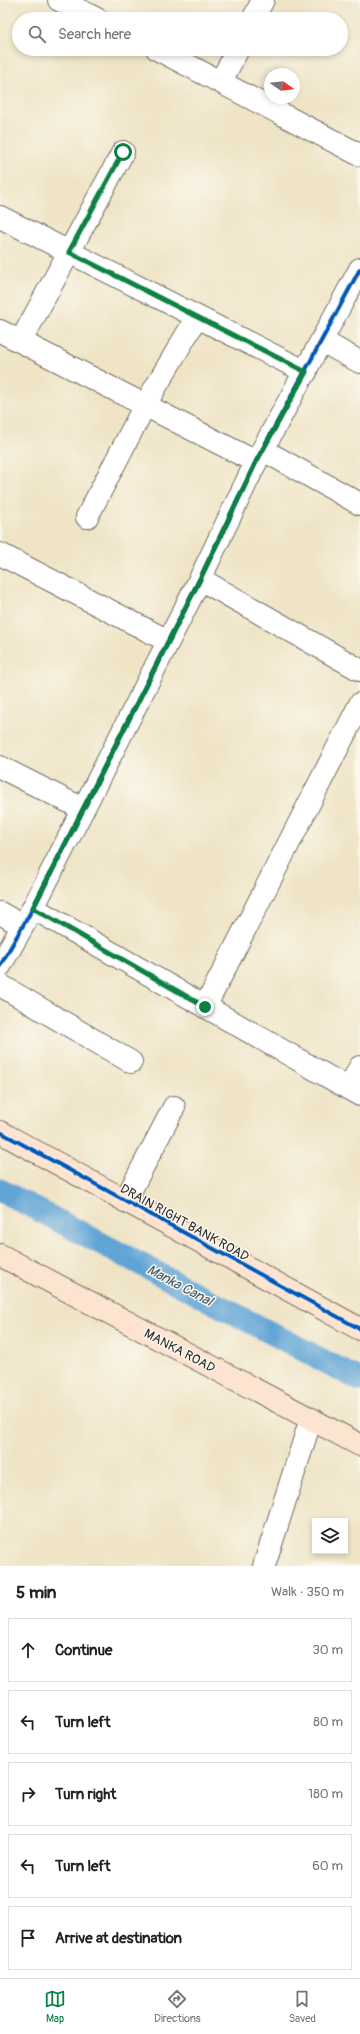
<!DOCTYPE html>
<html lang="en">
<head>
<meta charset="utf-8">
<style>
	:root { --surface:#fff; --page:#f2f2f2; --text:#222; --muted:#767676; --line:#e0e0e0; --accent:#0b8043 }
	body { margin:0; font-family:Pangolin,sans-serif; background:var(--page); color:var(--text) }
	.controls { position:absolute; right:12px; bottom:12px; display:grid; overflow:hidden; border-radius:0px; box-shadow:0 2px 6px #0003 }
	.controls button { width:36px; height:36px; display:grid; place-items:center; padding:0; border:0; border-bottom:1px solid var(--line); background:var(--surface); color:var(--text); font:20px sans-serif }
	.compass { position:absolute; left:264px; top:68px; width:36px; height:36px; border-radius:50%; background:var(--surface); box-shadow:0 2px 6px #0003; rotate:104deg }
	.stop { position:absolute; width:12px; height:12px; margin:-9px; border:3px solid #0b8043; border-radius:50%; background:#fff }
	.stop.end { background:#0b8043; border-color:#fff; box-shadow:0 1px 4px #0008 }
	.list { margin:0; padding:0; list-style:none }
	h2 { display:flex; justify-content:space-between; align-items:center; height:52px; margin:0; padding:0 16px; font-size:17px }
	h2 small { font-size:13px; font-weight:400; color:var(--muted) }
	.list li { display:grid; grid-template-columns:26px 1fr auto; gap:12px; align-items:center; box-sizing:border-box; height:64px; margin:0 8px 8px; padding:0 8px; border:1px solid var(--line); border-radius:0px }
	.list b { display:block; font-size:15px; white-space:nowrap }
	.list em { font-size:13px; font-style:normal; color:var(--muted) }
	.icon { flex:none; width:22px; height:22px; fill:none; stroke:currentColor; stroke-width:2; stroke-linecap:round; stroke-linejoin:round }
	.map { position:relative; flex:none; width:360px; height:1566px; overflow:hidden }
	.search { position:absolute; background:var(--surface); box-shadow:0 2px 6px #0003; left:12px; right:12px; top:12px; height:44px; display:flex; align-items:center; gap:10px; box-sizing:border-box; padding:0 14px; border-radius:22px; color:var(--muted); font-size:15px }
	.sheet { height:412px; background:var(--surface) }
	nav { display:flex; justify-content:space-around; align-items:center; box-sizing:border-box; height:56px; border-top:1px solid var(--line); background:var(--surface); font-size:11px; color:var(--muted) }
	nav a { display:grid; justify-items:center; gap:2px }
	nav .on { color:var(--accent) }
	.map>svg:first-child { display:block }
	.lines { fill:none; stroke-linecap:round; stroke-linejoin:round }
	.canal { stroke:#60a4d5; stroke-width:23 }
	.street-casing { stroke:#706c61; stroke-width:24 }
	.secondary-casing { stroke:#706c61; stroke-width:24 }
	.street { stroke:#fff; stroke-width:22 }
	.secondary { stroke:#fde4d1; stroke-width:22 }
	.cycleway-casing { stroke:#fbf7ec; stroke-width:6 }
	.cycleway { stroke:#0057b8; stroke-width:4 }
	.route { stroke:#0b8043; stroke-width:5 }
	.labels { text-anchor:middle; stroke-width:3; stroke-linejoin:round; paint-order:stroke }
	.street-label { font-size:13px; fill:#2b2b2b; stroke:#fbf7ec }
	.water-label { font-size:14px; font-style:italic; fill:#405b6f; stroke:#fbf7ec }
</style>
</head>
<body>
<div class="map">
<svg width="360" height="1566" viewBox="0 0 360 1566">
	<rect width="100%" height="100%" fill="#fbf7ec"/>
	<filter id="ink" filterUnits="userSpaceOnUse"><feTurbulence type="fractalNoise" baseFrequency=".025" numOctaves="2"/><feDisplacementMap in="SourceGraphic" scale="8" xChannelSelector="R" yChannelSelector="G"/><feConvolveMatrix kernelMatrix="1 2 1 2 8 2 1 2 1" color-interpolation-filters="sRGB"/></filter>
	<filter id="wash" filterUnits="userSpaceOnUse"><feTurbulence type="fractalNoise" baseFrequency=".012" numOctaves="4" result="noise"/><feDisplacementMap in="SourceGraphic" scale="16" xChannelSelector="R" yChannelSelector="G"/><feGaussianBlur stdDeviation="0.9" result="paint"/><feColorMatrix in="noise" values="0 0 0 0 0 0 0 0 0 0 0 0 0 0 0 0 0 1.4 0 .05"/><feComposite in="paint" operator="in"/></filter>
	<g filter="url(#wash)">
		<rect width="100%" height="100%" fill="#efe4c6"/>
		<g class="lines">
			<path class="canal" d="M0,1190L360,1380"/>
		</g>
	</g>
	<g filter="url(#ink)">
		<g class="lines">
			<defs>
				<path id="street" d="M59,0L97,19
					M253,19L263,0
					M157,49L360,155
					M221,81L238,49
					M0,217L306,372
					M0,331L256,462
					M21,341L123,152
					M322,341L360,362
					M263,450L360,504
					M87,517L145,405L197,317
					M0,554L168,641
					M200,579L360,670
					M0,767L83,809
					M33,908L360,1095
					M0,913L23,926
					M0,966L33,908L200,579L256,462L360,269
					M0,985L131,1062
					M205,1007L360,704
					M349,1089L360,1067
					M125,1201L174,1107
					M264,1566L311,1419"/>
				<path id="secondary" d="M0,1132L360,1329
					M0,1255L360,1445"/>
			</defs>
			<use href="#street" class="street-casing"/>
			<use href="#secondary" class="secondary-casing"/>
			<use href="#street" class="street"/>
			<use href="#secondary" class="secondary"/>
			<defs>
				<path id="cycleway" d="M0,966L33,908L200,579L256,462L360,269
					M0,1132L360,1329"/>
			</defs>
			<use href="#cycleway" class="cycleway-casing"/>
			<use href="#cycleway" class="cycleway"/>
		</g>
	</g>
	<g class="lines" filter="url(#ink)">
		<path class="route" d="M123,152L69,252L306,372L256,462L200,579L33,908L205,1007"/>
	</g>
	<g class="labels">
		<g class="street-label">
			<text transform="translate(185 1222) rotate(29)" y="5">DRAIN RIGHT BANK ROAD</text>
			<text transform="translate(180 1350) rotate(28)" y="5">MANKA ROAD</text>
		</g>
		<g class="water-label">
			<text transform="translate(180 1285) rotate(28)" y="5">Manka Canal</text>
		</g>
	</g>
</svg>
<div class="controls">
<button><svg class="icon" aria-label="layers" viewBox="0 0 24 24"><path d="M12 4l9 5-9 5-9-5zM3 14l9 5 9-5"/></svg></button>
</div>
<svg class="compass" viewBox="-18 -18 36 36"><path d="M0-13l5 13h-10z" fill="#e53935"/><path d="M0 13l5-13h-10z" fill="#767676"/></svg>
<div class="stop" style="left:123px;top:152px"></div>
<div class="stop end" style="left:205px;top:1007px"></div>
<div class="search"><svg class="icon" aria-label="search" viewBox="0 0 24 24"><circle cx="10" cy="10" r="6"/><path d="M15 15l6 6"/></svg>Search here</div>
</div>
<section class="sheet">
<h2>5 min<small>Walk · 350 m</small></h2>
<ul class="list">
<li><svg class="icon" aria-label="ahead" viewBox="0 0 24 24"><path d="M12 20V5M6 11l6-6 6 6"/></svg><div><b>Continue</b></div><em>30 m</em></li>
<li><svg class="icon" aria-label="left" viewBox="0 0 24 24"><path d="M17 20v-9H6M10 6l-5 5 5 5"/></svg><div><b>Turn left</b></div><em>80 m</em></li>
<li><svg class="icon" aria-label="right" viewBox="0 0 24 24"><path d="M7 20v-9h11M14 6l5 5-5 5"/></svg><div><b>Turn right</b></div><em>180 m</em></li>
<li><svg class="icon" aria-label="left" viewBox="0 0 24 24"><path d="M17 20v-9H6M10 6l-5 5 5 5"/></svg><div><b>Turn left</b></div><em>60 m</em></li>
<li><svg class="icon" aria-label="arrive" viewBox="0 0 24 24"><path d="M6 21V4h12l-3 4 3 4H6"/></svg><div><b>Arrive at destination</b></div></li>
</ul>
</section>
<nav>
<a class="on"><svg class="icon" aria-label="map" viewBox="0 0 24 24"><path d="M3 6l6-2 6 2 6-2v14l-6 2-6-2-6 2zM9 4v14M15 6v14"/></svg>Map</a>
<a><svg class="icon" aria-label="directions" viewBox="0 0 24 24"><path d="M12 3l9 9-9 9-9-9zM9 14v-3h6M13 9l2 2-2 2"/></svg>Directions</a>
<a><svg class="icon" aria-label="saved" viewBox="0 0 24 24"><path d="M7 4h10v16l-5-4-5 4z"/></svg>Saved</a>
</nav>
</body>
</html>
